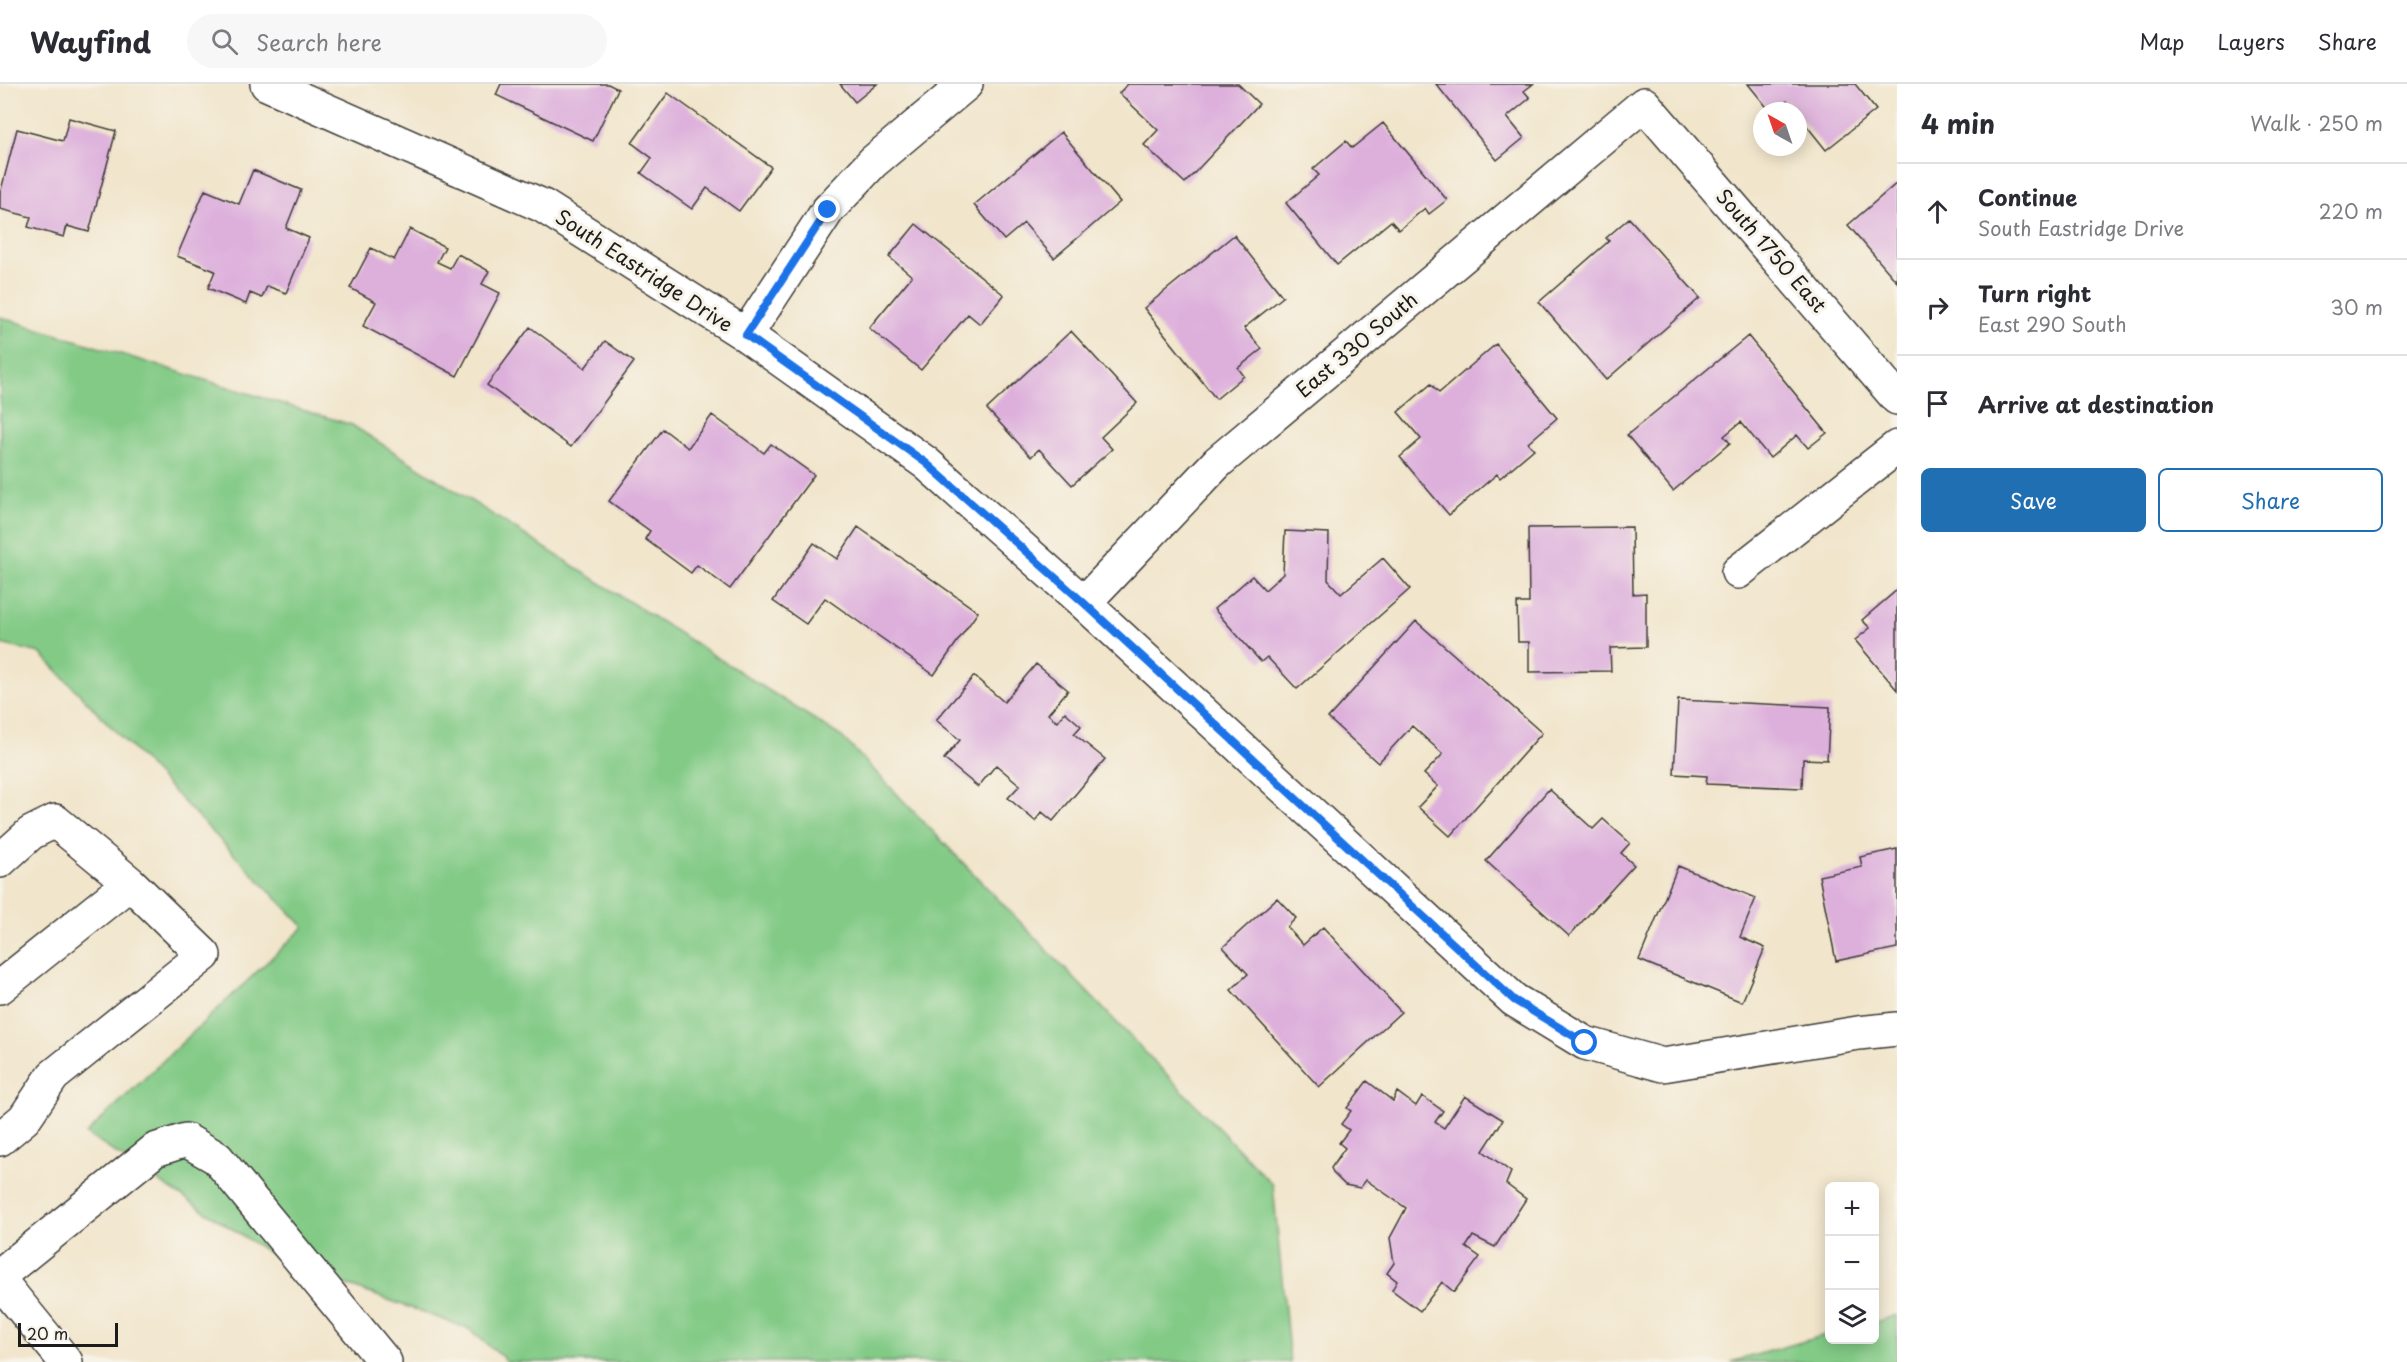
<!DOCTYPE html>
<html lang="en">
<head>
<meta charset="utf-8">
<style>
	:root { --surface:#fff; --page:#f7f7f7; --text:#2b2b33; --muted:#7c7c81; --line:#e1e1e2; --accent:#1f6fb2 }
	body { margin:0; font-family:"Playpen Sans",sans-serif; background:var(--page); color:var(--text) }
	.controls { position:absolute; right:18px; bottom:18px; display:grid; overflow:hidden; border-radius:9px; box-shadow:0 3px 15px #0003 }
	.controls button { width:54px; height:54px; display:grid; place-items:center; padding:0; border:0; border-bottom:2px solid var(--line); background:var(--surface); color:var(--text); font:30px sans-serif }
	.compass { position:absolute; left:1753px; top:18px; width:54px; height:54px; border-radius:50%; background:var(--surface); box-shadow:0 3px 15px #0003; rotate:320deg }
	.scale { position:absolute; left:18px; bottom:15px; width:100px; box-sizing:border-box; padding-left:6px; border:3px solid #1c1c1c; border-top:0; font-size:16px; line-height:21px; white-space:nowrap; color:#1c1c1c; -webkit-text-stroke:4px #f7f3e8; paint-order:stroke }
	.stop { position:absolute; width:18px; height:18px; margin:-14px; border:4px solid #1a73e8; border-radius:50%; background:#fff }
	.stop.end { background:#1a73e8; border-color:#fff; box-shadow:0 2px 6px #0008 }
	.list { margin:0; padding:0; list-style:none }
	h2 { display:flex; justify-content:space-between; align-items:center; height:78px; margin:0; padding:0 24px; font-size:26px }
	h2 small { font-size:20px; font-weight:400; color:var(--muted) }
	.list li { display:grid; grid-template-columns:39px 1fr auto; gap:18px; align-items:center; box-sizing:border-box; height:96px; padding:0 24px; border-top:2px solid var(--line) }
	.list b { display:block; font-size:22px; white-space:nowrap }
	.list p { margin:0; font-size:20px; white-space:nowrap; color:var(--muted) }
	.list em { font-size:20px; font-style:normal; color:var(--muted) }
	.actions { display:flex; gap:12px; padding:18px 24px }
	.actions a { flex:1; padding:14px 0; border:2px solid var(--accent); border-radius:9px; text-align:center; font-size:21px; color:var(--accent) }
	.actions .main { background:var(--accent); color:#fff }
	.icon { flex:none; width:33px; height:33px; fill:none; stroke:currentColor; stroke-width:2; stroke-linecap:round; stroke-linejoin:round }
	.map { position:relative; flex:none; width:1897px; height:1278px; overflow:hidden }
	header { display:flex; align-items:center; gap:36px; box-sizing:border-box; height:84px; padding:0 30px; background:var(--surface); border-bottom:2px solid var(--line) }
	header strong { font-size:28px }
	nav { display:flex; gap:33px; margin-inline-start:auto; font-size:21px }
	.search { width:420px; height:54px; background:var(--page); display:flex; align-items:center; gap:15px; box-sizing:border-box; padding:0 21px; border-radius:33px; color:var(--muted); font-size:22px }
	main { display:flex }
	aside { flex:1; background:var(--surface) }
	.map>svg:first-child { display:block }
	.green { fill:#82ca86; stroke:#4f7351; stroke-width:1.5 }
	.building { fill:#ddb0dc }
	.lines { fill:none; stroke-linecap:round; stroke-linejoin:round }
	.minor-casing { stroke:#3c3a36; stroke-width:36 }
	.minor { stroke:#fff; stroke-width:33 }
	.route { stroke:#1a73e8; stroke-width:8 }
	.labels { text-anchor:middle; stroke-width:6; stroke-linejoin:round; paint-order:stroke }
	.street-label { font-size:20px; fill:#1c1c1c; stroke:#f7f3e8 }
</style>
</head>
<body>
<header>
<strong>Wayfind</strong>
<div class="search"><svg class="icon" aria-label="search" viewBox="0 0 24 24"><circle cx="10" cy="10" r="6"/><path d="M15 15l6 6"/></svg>Search here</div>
<nav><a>Map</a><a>Layers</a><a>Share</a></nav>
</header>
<main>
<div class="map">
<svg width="1897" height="1278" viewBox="0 0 1897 1278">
	<rect width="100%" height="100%" fill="#f7f3e8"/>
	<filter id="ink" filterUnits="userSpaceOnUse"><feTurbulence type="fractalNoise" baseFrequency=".0167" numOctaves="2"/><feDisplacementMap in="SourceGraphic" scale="12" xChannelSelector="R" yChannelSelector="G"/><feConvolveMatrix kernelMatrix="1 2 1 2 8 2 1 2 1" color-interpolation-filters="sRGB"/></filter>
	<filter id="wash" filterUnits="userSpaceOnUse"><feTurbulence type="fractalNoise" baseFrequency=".008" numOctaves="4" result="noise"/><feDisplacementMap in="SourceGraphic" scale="24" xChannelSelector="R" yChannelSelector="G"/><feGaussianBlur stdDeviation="1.35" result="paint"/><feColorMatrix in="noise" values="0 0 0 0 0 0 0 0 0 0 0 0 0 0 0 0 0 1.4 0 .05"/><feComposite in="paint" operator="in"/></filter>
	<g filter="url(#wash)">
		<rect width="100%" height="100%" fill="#f1e5cb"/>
		<path class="green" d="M0,233L352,341L842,653L1273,1101L1290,1278H508L469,1245L283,1178L86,1050L304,843L40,569L0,560Z
			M1897,1231V1278H1731L1829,1250L1830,1256H1874L1875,1238Z"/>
		<g id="blocks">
			<path class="building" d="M501,0H608L618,5L593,57L496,11Z
				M840,0H877L855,18Z
				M1128,0H1238L1259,20L1185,99L1144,61L1158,46L1119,9Z
				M1436,0H1533L1524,7L1530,14L1507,33L1524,54L1497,76Z
				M1748,0H1855L1876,26L1826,66L1798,31V27H1795L1787,17L1775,27H1770Z
				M668,9L771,83L739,127L707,104L692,125L641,89L652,74L632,59Z
				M69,34L116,47L89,148L67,142L64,153L28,143L31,133L0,125V110L17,45L63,57Z
				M1383,39L1447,116L1429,130L1425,124L1399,146L1391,137L1337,181L1286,119L1319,91L1313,85L1346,57L1352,64Z
				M1061,48L1120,118L1054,174L1024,139L1004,156L974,121Z
				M253,86L301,106L286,144L309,154L286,209L267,202L262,214L250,209L246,220L208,204L215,187L177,172L205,106L239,120Z
				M1897,99V198L1848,141Z
				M1629,134L1700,214L1606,296L1539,218L1609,157L1606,154Z
				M916,140L1004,211L980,240L968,230L921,286L869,244L912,192L889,173Z
				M410,145L445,163L437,178L450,184L458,170L489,187L482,200L500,209L457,292L363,242L376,218L350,204L371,164L394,176Z
				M1234,151L1283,213L1244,244L1262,265L1238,284L1244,292L1216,315L1144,224Z
				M530,243L585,284L605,257L634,278L571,363L487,301Z
				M1071,247L1137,319L1101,353L1112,365L1072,401L1039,365L1031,373L987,325Z
				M1748,252L1827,349L1808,364L1797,351L1770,374L1741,338L1724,352L1730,359L1673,407L1627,351Z
				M1496,260L1557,334L1528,359L1534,365L1500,394L1497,390L1449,431L1400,373L1421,355L1398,328L1431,300L1439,309Z
				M712,331L764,369L771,360L814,391L730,505L697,481L691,489L645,455L650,447L609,417L663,345L688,364Z
				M858,443L978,528L934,591L825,514L806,540L773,517L814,459L837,475Z
				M1632,443L1633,510L1646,509V563L1610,564L1611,587L1529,588V558H1518L1517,519H1529L1528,444Z
				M1285,447L1329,449L1328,496L1341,510L1383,474L1410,505L1297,605L1267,573L1261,578L1214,525L1252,492L1265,506L1283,490Z
				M1897,506V606L1855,556L1870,544L1862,536Z
				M1416,537L1542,649L1450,752L1418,723L1438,702L1424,690L1443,670L1412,642L1378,679L1328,634Z
				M1036,580L1068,606L1048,630L1057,638L1065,628L1081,642L1074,650L1105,675L1053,737L1042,728L1035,737L1008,714L1020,701L996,681L978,703L944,675L960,656L936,636L974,592L1004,618Z
				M1678,616L1830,623L1827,676L1803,675L1802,704L1706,700L1707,692L1674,690Z
				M1549,705L1593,745L1603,735L1630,759L1621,769L1634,781L1569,852L1486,777Z
				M1897,765V864L1836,877L1819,792L1862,783L1860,773Z
				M1678,782L1756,814L1740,853L1765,864L1742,918L1639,876Z
				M1277,814L1296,834L1287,843L1303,861L1323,843L1401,928L1319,1003L1231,906L1248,890L1223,863Z
				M1367,997L1393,1017L1397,1008L1416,1022L1422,1012L1443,1027L1435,1038L1444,1044L1465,1012L1503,1036L1483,1067L1511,1088L1506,1100L1526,1115L1495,1163L1473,1152L1466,1163L1480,1173L1454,1208L1442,1198L1420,1227L1392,1206L1397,1197L1387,1189L1394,1179L1390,1154L1406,1124L1366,1096L1360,1104L1345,1101L1334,1090L1331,1084L1345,1064L1339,1059L1349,1046L1341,1040L1351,1027L1347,1024Z"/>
		</g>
	</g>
	<g filter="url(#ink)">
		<use href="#blocks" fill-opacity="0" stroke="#3c3a36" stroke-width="1.5"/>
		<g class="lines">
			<defs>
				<path id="minor" d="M267,0L543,122L746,251L926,379L1084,519L1514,916L1585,959L1663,981L1858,949L1897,945
					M746,251L828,126L873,78L966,0
					M1738,488L1897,363
					M1084,519L1218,378L1644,20L1897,314
					M0,777L31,749L55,737L130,799L204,871L53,992L24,1035L0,1055
					M0,903L130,799
					M0,1191L155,1066L186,1056L217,1074L385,1278
					M0,1197L66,1278"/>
			</defs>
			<use href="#minor" class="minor-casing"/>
			<use href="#minor" class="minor"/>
		</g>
	</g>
	<g class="lines" filter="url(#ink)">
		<path class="route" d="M828,126L746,251L926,379L1084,519L1514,916L1585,959"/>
	</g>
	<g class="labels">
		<g class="street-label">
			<text transform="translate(1771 167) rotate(49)" y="7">South 1750 East</text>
			<text transform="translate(644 187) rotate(33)" y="7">South Eastridge Drive</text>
			<text transform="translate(1357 261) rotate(-40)" y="7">East 330 South</text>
		</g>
	</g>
</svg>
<div class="controls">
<button>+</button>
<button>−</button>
<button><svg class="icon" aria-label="layers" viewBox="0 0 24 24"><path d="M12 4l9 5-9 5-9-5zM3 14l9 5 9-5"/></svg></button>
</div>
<svg class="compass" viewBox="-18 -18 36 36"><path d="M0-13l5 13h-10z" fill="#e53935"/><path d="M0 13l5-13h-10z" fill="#7c7c81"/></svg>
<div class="scale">20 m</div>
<div class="stop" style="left:1585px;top:959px"></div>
<div class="stop end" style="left:828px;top:126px"></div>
</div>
<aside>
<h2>4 min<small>Walk · 250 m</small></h2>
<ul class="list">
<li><svg class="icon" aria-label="ahead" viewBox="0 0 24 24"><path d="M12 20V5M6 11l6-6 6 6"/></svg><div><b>Continue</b><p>South Eastridge Drive</p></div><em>220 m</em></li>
<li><svg class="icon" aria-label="right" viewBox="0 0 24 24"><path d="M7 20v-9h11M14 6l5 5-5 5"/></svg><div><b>Turn right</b><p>East 290 South</p></div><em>30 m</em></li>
<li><svg class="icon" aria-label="arrive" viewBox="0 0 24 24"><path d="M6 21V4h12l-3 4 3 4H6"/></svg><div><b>Arrive at destination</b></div></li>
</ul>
<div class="actions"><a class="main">Save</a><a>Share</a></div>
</aside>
</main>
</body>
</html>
